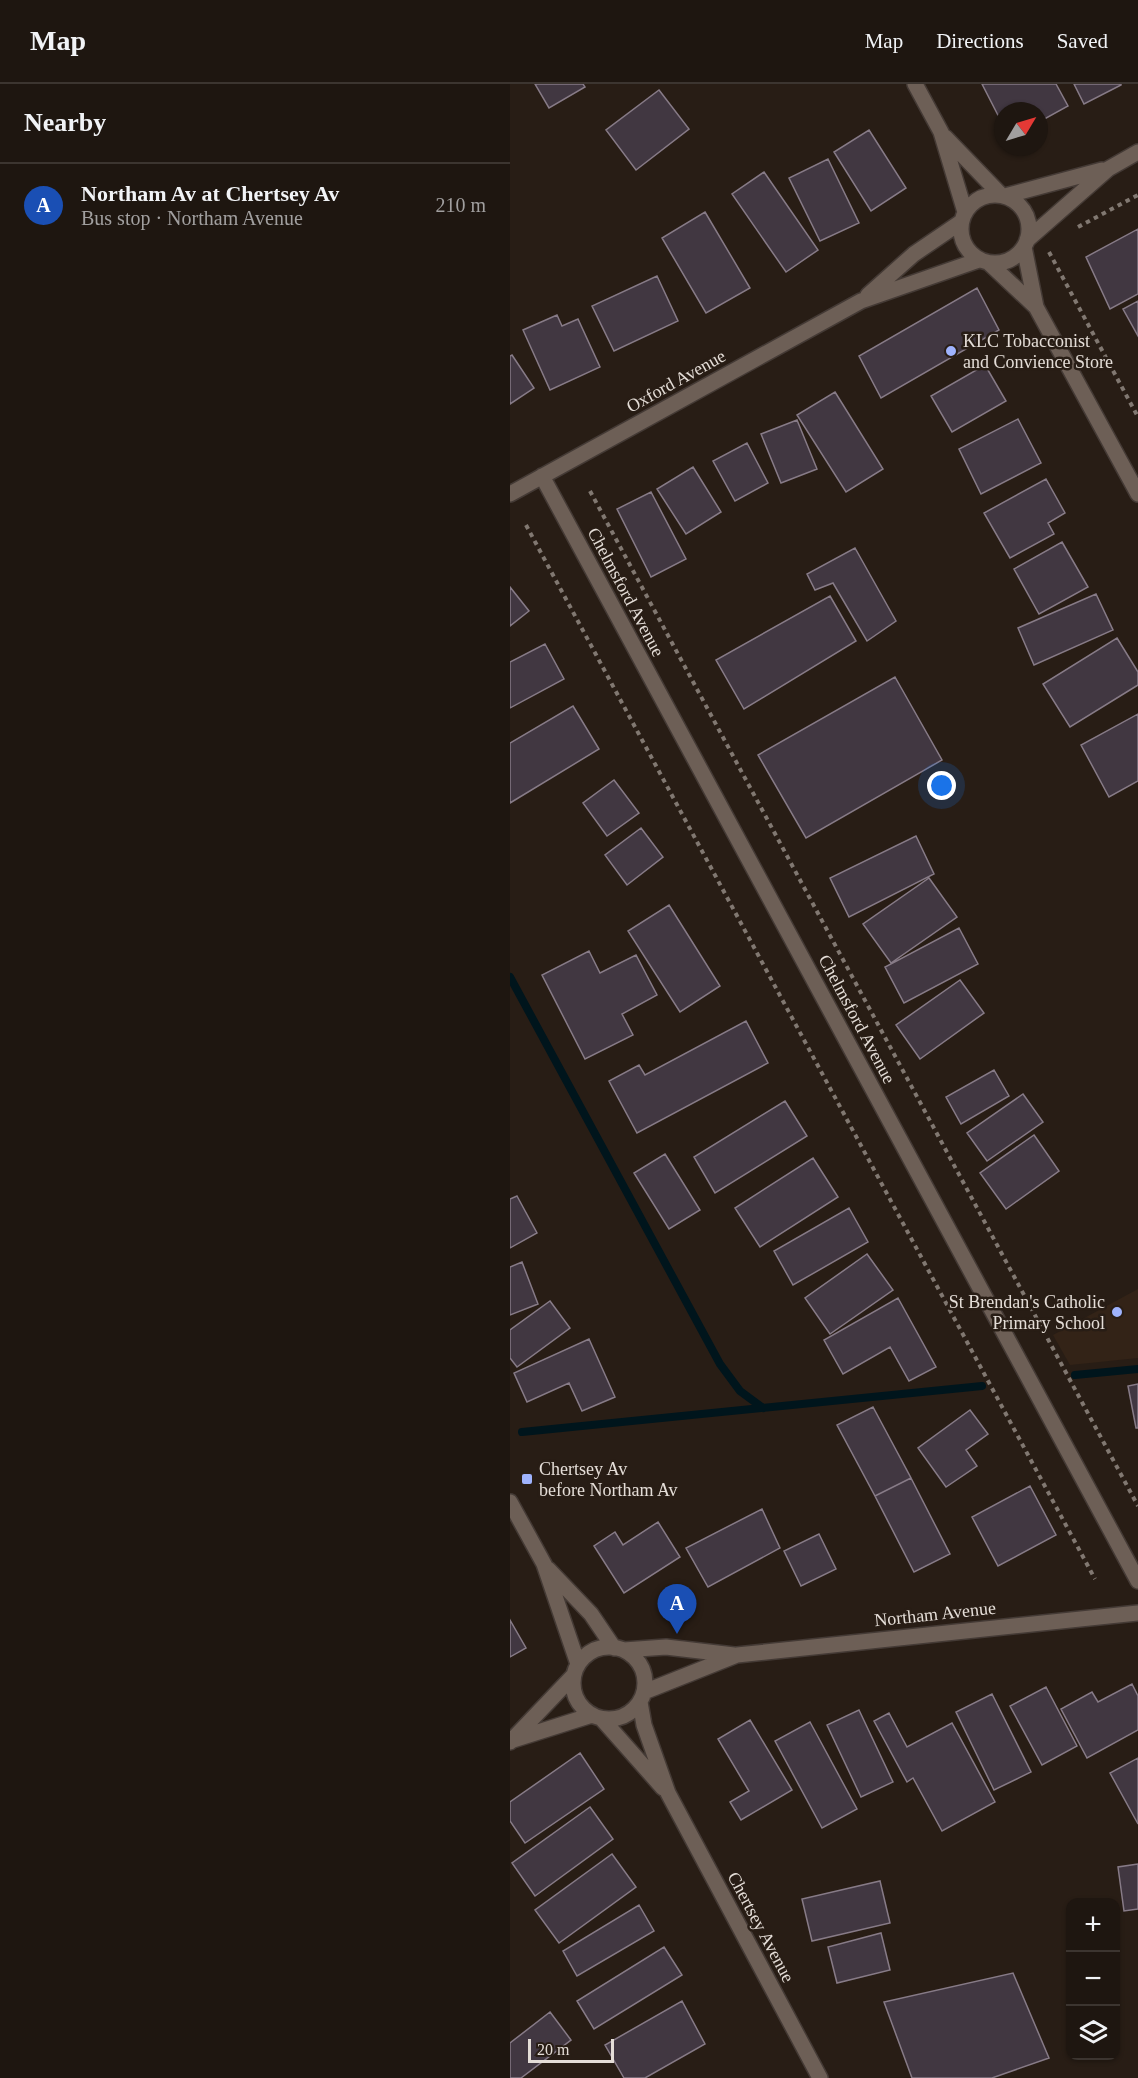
<!DOCTYPE html>
<html lang="en">
<head>
<meta charset="utf-8">
<style>
	:root { --surface:#1e1610; --page:#2b231e; --text:#f1f3f6; --muted:#a19f9f; --line:#3c3530; --accent:#9fb3fd }
	body { margin:0; font-family:Georgia,serif; background:var(--page); color:var(--text) }
	.controls { position:absolute; right:18px; bottom:18px; display:grid; overflow:hidden; border-radius:12px; box-shadow:0 2px 4px #0004 }
	.controls button { width:54px; height:54px; display:grid; place-items:center; padding:0; border:0; border-bottom:2px solid var(--line); background:var(--surface); color:var(--text); font:30px sans-serif }
	.compass { position:absolute; left:484px; top:18px; width:54px; height:54px; border-radius:50%; background:var(--surface); box-shadow:0 2px 4px #0004; rotate:52deg }
	.scale { position:absolute; left:18px; bottom:15px; width:86px; box-sizing:border-box; padding-left:6px; border:3px solid #e4ddd7; border-top:0; font-size:16px; line-height:21px; white-space:nowrap; color:#e4ddd7; -webkit-text-stroke:4px #281d15; paint-order:stroke }
	.you { position:absolute; left:432px; top:702px; width:21px; height:21px; margin:-15px; border:4px solid #fff; border-radius:50%; background:#1a73e8; box-shadow:0 0 0 9px #1a73e833 }
	.badge { display:grid; place-items:center; width:39px; height:39px; border-radius:50%; background:var(--accent); color:#fff; font-size:20px; font-weight:700 }
	.pin { position:absolute; translate:-50% -50px; filter:drop-shadow(0 2px 3px #0008) }
	.pin::after { content:''; position:absolute; top:32px; width:21px; height:18px; background:inherit; clip-path:polygon(0 0,100% 0,50% 100%) }
	.list { margin:0; padding:0; list-style:none }
	h2 { display:flex; justify-content:space-between; align-items:center; height:78px; margin:0; padding:0 24px; font-size:26px }
	h2 small { font-size:20px; font-weight:400; color:var(--muted) }
	.list li { display:grid; grid-template-columns:39px 1fr auto; gap:18px; align-items:center; box-sizing:border-box; height:84px; padding:0 24px; border-top:2px solid var(--line) }
	.list b { display:block; font-size:22px; white-space:nowrap }
	.list p { margin:0; font-size:20px; white-space:nowrap; color:var(--muted) }
	.list em { font-size:20px; font-style:normal; color:var(--muted) }
	.icon { flex:none; width:33px; height:33px; fill:none; stroke:currentColor; stroke-width:2; stroke-linecap:round; stroke-linejoin:round }
	.map { position:relative; flex:none; width:628px; height:1994px; overflow:hidden }
	header { display:flex; align-items:center; gap:36px; box-sizing:border-box; height:84px; padding:0 30px; background:var(--surface); border-bottom:2px solid var(--line) }
	header strong { font-size:28px }
	nav { display:flex; gap:33px; margin-inline-start:auto; font-size:21px }
	main { display:flex }
	aside { flex:1; background:var(--surface) }
	.map>svg:first-child { display:block }
	.built { fill:#332317 }
	.lines { fill:none; stroke-linecap:round; stroke-linejoin:round }
	.stream { stroke:#00151c; stroke-width:8 }
	.building { fill:#413741; stroke:#877b87; stroke-width:1.5 }
	.minor-casing { stroke:#443a35; stroke-width:18 }
	.path { stroke:#817871; stroke-width:4; stroke-dasharray:4.5 4.5; stroke-linecap:butt }
	.minor { stroke:#6d5f56; stroke-width:15 }
	.poi-dot { fill:#9fb3fd; stroke:#281d15; stroke-width:2 }
	.labels { text-anchor:middle; stroke-width:5; stroke-linejoin:round; paint-order:stroke }
	.poi-label { font-size:18px; fill:#e4ddd7; stroke:#281d15; text-anchor:start }
	.street-label { font-size:18px; fill:#e4ddd7; stroke:#281d15 }
</style>
</head>
<body>
<header>
<strong>Map</strong>
<nav><a>Map</a><a>Directions</a><a>Saved</a></nav>
</header>
<main>
<aside>
<h2>Nearby<small></small></h2>
<ul class="list">
<li><span class="badge" style="background:#1a4fb4">A</span><div><b>Northam Av at Chertsey Av</b><p>Bus stop · Northam Avenue</p></div><em>210 m</em></li>
</ul>
</aside>
<div class="map">
<svg width="628" height="1994" viewBox="0 0 628 1994">
	<rect width="100%" height="100%" fill="#281d15"/>
	<path class="built" d="M628,1205V1274L560,1281L543,1251Z"/>
	<g class="lines">
		<path class="stream" d="M0,893L210,1280L230,1307L253,1324
			M565,1291L628,1285
			M12,1348L472,1302"/>
	</g>
	<path class="building" d="M25,0H73L75,3L39,24Z
		M472,0H546L558,22L529,38V27H493V41Z
		M564,0H611V1L574,20Z
		M149,6L179,45L126,86L96,46Z
		M359,46L396,104L361,127L324,68Z
		M318,75L349,139L310,157L279,94Z
		M254,88L308,166L276,188L222,110Z
		M195,128L240,204L196,229L152,154Z
		M628,145V210L600,225L576,173Z
		M147,192L168,237L104,267L82,222Z
		M467,204L489,246L371,314L349,272Z
		M628,217V252L613,225Z
		M47,231L52,242L68,235L90,283L40,306L13,246Z
		M2,271L24,304L0,320V272Z
		M475,281L496,317L442,348L421,312Z
		M325,308L373,385L336,408L287,331Z
		M508,335L531,379L471,410L449,365Z
		M287,336L307,385L271,399L251,350Z
		M237,359L258,399L225,417L203,377Z
		M183,383L211,428L176,450L147,405Z
		M536,395L555,429L538,439L544,450L500,474L474,429Z
		M141,408L176,475L141,493L107,425Z
		M552,458L578,503L529,530L504,485Z
		M345,464L386,537L357,557L323,499L305,506L297,490Z
		M0,503L19,527L0,542Z
		M586,510L603,546L524,581L508,544Z
		M320,512L346,557L234,625L206,576Z
		M607,554L628,588V601L560,643L533,600Z
		M35,560L54,595L0,624V578Z
		M385,593L432,676L296,754L248,671Z
		M63,622L89,665L0,719V659Z
		M628,630V697L599,713L571,661Z
		M104,696L129,729L97,752L73,719Z
		M131,744L153,773L117,801L95,771Z
		M406,752L424,790L339,833L320,794Z
		M419,794L447,833L381,879L353,840Z
		M159,821L210,902L170,928L118,847Z
		M449,844L468,880L394,919L375,883Z
		M79,867L90,889L126,871L147,911L112,930L123,951L75,975L32,891Z
		M450,896L474,929L410,975L386,941Z
		M236,937L258,979L127,1049L99,997L129,981L135,991Z
		M484,986L499,1012L451,1040L436,1013Z
		M513,1010L533,1038L477,1077L457,1049Z
		M275,1017L297,1052L205,1109L184,1073Z
		M524,1051L549,1087L496,1125L470,1089Z
		M155,1070L190,1126L159,1145L124,1089Z
		M303,1074L328,1113L250,1163L225,1124Z
		M7,1112L27,1149L0,1164V1115Z
		M339,1124L358,1158L283,1201L264,1167Z
		M357,1170L383,1206L320,1250L295,1214Z
		M12,1178L28,1220L0,1231V1183Z
		M388,1214L426,1283L399,1297L380,1263L333,1290L314,1256Z
		M40,1217L60,1244L7,1283L0,1274V1246Z
		M79,1255L105,1313L72,1327L59,1299L17,1318L4,1289Z
		M628,1300V1344H626L618,1302Z
		M363,1323L401,1394L365,1412L327,1341Z
		M460,1326L478,1350L456,1366L467,1382L436,1403L408,1364Z
		M401,1394L440,1470L404,1488L365,1412Z
		M520,1402L546,1451L488,1482L462,1433Z
		M252,1425L270,1464L198,1503L176,1464Z
		M148,1438L170,1473L114,1509L84,1462L105,1448L113,1461Z
		M309,1450L326,1485L291,1502L274,1467Z
		M0,1536L16,1564L0,1573Z
		M622,1600L628,1612V1646L577,1674L551,1625L582,1608L588,1618Z
		M536,1603L567,1662L532,1681L500,1622Z
		M482,1610L521,1688L484,1706L446,1628Z
		M349,1626L383,1698L351,1713L317,1641Z
		M379,1629L397,1663L442,1639L485,1718L432,1747L403,1694L397,1698L364,1637Z
		M240,1636L282,1706L231,1736L220,1718L239,1707L208,1655Z
		M300,1638L347,1725L312,1744L265,1657Z
		M70,1669L94,1705L15,1759L0,1737V1718Z
		M628,1674V1740L600,1689Z
		M80,1723L103,1755L25,1812L2,1779Z
		M102,1770L126,1803L49,1859L25,1826Z
		M628,1780V1825L614,1827L608,1783Z
		M370,1797L380,1839L302,1857L292,1815Z
		M129,1821L144,1847L67,1892L53,1867Z
		M371,1849L380,1886L327,1899L318,1863Z
		M154,1863L172,1891L84,1945L67,1917Z
		M503,1889L539,1974L482,1994H402L374,1918Z
		M172,1917L195,1960L135,1994H114L95,1961Z
		M40,1928L61,1956L11,1994H0V1959Z"/>
	<g class="lines">
		<defs>
			<path id="minor" d="M405,0L431,48L455,128
				M435,53L491,111
				M451 145a34 34 0 1 1 68 0a34 34 0 1 1-68 0Z
				M495,112L592,86
				M517,156L598,85L628,68
				M514,163L526,223L628,410
				M479,179L526,223
				M358,211L404,170L451,138
				M32,392L628,1497
				M0,410L351,217L469,176
				M0,1418L34,1480L68,1580
				M38,1485L81,1530L104,1564
				M63 1599a36 36 0 1 1 72 0a36 36 0 1 1-72 0Z
				M114,1566L156,1563L224,1571
				M134,1608L227,1571L628,1529
				M130,1618L134,1641L158,1709L310,1994
				M92,1635L153,1704
				M3,1656L82,1631
				M0,1658L63,1592"/>
		</defs>
		<use href="#minor" class="minor-casing"/>
		<path class="path" d="M568,143L628,111
			M539,168L628,333
			M80,407L628,1422
			M16,441L585,1495"/>
		<use href="#minor" class="minor"/>
	</g>
	<g class="poi-dot">
		<circle cx="441" cy="267" r="6"/>
		<circle cx="607" cy="1228" r="6"/>
		<rect x="11" y="1389" width="12" height="12" rx="3"/>
	</g>
	<g class="labels">
		<g class="poi-label">
			<text x="453" y="263">KLC Tobacconist<tspan x="453" dy="21">and Convience Store</tspan></text>
			<text x="595" y="1224" text-anchor="end">St Brendan's Catholic<tspan x="595" dy="21">Primary School</tspan></text>
			<text x="29" y="1391">Chertsey Av<tspan x="29" dy="21">before Northam Av</tspan></text>
		</g>
		<g class="street-label">
			<text transform="translate(166 297) rotate(-29)" y="6">Oxford Avenue</text>
			<text transform="translate(116 508) rotate(62)" y="6">Chelmsford Avenue</text>
			<text transform="translate(347 935) rotate(62)" y="6">Chelmsford Avenue</text>
			<text transform="translate(425 1530) rotate(-6)" y="6">Northam Avenue</text>
			<text transform="translate(251 1843) rotate(62)" y="6">Chertsey Avenue</text>
		</g>
	</g>
</svg>
<div class="controls">
<button>+</button>
<button>−</button>
<button><svg class="icon" aria-label="layers" viewBox="0 0 24 24"><path d="M12 4l9 5-9 5-9-5zM3 14l9 5 9-5"/></svg></button>
</div>
<svg class="compass" viewBox="-18 -18 36 36"><path d="M0-13l5 13h-10z" fill="#e53935"/><path d="M0 13l5-13h-10z" fill="#a19f9f"/></svg>
<div class="scale">20 m</div>
<div class="you"></div>
<div class="pin badge" style="left:167px;top:1550px;background:#1a4fb4">A</div>
</div>
</main>
</body>
</html>
